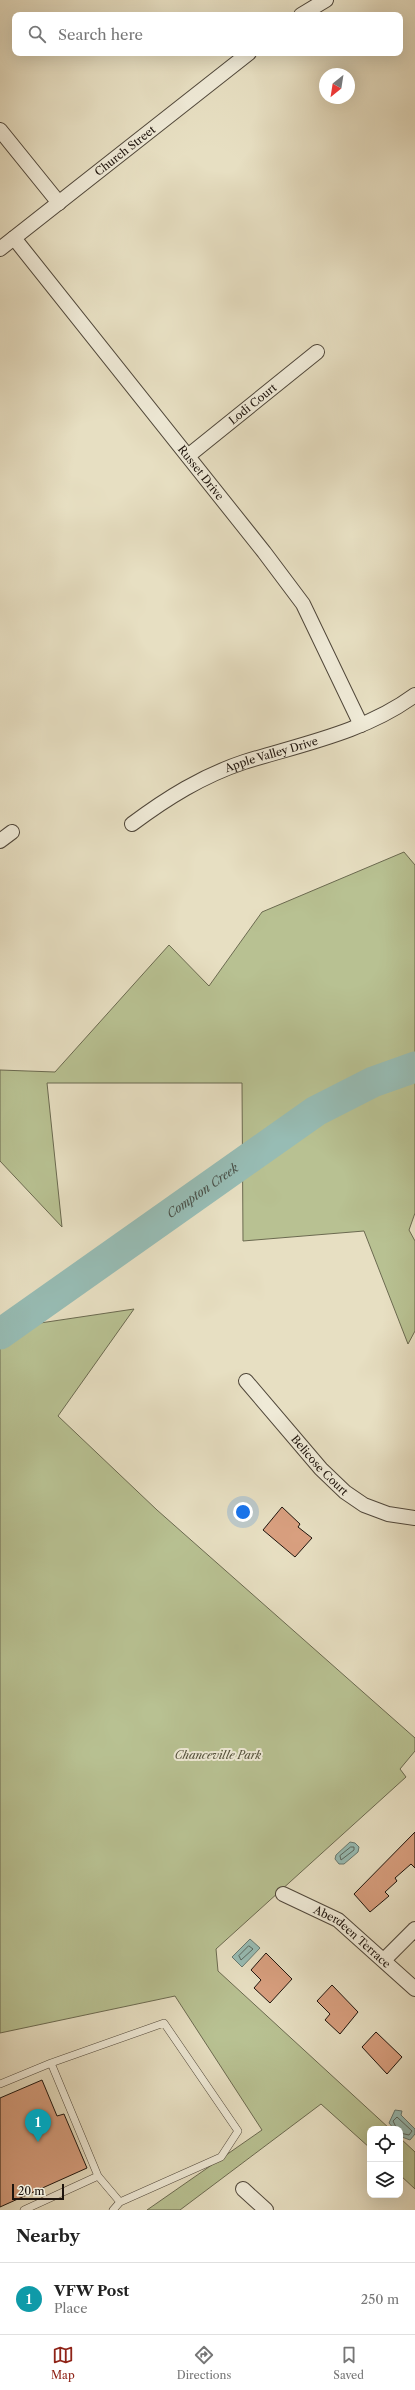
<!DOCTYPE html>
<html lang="en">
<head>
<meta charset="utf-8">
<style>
	:root { --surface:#fff; --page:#f6f6f6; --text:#222; --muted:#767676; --line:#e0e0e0; --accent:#8f2418 }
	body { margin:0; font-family:"Libre Caslon Text",serif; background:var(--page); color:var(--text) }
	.controls { position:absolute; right:12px; bottom:12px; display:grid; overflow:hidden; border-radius:8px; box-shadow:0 4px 16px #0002 }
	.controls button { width:36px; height:36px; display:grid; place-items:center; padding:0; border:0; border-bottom:1px solid var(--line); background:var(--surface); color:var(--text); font:20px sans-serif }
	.compass { position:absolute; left:319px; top:68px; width:36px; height:36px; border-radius:50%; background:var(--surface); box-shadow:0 4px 16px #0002; rotate:210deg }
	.scale { position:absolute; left:12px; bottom:10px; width:52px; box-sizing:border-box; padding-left:4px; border:2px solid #1e140d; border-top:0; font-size:11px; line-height:14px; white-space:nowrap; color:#1e140d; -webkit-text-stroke:3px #efead7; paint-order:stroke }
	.you { position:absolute; left:243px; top:1512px; width:14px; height:14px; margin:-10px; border:3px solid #fff; border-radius:50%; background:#1a73e8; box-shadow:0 0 0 6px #1a73e833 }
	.badge { display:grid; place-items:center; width:26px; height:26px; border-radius:50%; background:var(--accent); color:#fff; font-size:13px; font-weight:700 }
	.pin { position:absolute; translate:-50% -33px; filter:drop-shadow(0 1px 2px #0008) }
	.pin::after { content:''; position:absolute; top:21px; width:14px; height:12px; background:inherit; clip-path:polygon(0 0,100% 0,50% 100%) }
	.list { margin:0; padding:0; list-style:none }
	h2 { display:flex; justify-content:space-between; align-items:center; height:52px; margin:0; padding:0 16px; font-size:17px }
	h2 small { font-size:13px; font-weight:400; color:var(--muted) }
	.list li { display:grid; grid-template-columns:26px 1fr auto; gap:12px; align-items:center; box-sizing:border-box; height:72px; padding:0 16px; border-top:1px solid var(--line) }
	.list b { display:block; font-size:15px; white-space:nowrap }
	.list p { margin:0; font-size:13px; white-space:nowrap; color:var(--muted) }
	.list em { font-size:13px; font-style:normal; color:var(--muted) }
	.icon { flex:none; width:22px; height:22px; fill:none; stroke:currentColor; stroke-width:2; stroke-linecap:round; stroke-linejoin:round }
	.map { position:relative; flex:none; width:415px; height:2210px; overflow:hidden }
	.search { position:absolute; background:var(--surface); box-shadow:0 4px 16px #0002; left:12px; right:12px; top:12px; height:44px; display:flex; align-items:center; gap:10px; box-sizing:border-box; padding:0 14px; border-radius:8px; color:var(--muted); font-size:15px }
	.sheet { height:124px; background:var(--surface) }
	nav { display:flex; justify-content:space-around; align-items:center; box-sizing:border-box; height:56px; border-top:1px solid var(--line); background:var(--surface); font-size:11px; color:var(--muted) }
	nav a { display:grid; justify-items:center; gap:2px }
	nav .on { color:var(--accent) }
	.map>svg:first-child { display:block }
	.green { fill:#b8c192; stroke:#6b6a50 }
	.water { fill:#97bcb4; stroke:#677971 }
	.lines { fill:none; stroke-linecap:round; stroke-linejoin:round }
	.shore { stroke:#5a6860; stroke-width:1 }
	.river { stroke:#97bcb4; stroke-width:31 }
	.building { fill:#d89f7f; stroke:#1e140d }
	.lane-casing { stroke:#50473a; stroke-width:8 }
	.street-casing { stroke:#50473a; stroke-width:16 }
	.lane { stroke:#efead7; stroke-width:7 }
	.street { stroke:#efead7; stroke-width:14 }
	.labels { text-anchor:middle; stroke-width:4; stroke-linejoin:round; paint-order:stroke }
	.street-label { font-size:11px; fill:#1e140d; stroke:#efead7 }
	.park-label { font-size:11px; font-style:italic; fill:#54513c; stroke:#efead7 }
	.water-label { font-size:12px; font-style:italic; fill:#484f47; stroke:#efead7 }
</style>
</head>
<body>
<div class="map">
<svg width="415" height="2210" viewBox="0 0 415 2210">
	<rect width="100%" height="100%" fill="#e7dfc2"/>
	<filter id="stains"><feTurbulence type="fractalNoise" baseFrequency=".005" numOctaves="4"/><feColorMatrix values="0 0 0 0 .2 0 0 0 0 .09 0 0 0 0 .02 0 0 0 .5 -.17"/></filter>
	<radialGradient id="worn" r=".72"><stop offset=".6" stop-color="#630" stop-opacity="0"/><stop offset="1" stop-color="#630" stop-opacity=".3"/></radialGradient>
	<path class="green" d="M404,852L415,865V1213L409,1230L415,1241V1331L408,1344L364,1231L243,1241L242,1083H47L62,1227L0,1161V1070L55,1072L169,945L209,986L262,912Z
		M134,1309L58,1416L157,1510L415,1738V1751L400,1769L406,1777L216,1949L218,1971L390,2129H370V2148L321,2104L180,2210H147L262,2130L175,1996L0,2033V1329Z
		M400,2138L415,2152V2189L400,2175Z"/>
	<path class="water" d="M350,1842L355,1843L359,1847L358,1852L344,1864H339L335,1859L336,1855Z
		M250,1939L260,1948L242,1967L232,1957Z
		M395,2110L402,2111L401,2115L415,2129V2134L410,2140L402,2137L400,2129H394L389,2123Z"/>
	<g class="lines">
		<path class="shore" d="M351,1847H354V1850L341,1860L340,1856Z
			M249,1946L253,1949L241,1960L239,1956Z
			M397,2129L393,2121L397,2117L412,2131L409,2135L400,2133"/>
		<path class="river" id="s1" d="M0,1334L316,1111L373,1082L415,1067"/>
	</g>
	<path class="building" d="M282,1507L300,1524L298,1527L312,1538L295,1557L263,1530Z
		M415,1832V1868L411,1864L395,1878L397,1881L385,1892L389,1896L370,1912L354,1894Z
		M266,1953L292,1979L270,2003L254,1988L261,1980L251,1970Z
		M332,1985L358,2012L340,2034L325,2020L330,2014L317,2001Z
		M376,2032L402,2057L387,2074L362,2047Z
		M42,2080L57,2116L64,2114L87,2168L0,2207V2098Z"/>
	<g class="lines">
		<defs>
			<path id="lane" d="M51,2063L98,2176L120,2202
				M0,2084L51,2063L164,2023L238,2131L221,2157L120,2202L113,2210
				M24,2210L98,2176"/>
			<g id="street">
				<path d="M301,15L326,0"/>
				<path d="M0,130L59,203"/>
				<path id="s2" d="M14,238L264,552L303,604L361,725"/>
				<path id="s3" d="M0,249L249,53"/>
				<path id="s4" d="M188,456L317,352"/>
				<path id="s5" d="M132,824C167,798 202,776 244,762C302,744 365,732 415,695"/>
				<path d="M0,841L12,832"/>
				<path id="s6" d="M246,1381L321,1469L345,1492L364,1505L388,1514L415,1518"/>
				<path id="s7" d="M283,1894L338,1920L415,1989"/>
				<path d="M384,1960L415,1929"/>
				<path d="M243,2189L266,2210"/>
			</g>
		</defs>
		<use href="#lane" class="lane-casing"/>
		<use href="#street" class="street-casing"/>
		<use href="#lane" class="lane"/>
		<use href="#street" class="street"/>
	</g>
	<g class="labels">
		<g class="street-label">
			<text dy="4" stroke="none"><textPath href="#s3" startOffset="159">Church Street</textPath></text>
			<text dy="4" stroke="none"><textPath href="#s4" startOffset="83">Lodi Court</textPath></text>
			<text dy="4" stroke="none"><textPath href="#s2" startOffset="300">Russet Drive</textPath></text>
			<text dy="4" stroke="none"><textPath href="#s5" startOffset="157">Apple Valley Drive</textPath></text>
			<text dy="4" stroke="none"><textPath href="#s6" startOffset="112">Belicose Court</textPath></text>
			<text dy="4" stroke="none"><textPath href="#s7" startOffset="82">Aberdeen Terrace</textPath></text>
		</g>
		<g class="park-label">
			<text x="218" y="1759">Chanceville Park</text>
		</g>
		<g class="water-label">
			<text dy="4" stroke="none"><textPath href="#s1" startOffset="248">Compton Creek</textPath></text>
		</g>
	</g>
	<rect width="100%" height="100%" filter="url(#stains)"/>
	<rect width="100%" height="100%" fill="url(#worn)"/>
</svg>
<div class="controls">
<button><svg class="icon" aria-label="locate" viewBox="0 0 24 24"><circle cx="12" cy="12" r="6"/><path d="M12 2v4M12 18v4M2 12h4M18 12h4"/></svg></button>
<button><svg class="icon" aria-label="layers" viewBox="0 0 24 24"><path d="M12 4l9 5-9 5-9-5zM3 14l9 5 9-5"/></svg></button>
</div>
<svg class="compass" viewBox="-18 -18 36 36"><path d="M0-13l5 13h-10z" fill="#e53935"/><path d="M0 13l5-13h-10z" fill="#767676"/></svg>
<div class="scale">20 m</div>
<div class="you"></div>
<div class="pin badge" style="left:38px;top:2142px;background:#0f9aa8">1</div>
<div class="search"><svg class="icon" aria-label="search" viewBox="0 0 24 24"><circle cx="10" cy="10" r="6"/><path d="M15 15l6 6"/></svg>Search here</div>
</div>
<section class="sheet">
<h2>Nearby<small></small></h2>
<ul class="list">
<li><span class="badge" style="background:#0f9aa8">1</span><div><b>VFW Post</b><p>Place</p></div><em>250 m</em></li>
</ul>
</section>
<nav>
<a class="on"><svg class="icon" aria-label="map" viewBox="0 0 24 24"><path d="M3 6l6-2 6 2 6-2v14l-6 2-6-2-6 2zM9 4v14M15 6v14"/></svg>Map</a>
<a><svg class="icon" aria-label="directions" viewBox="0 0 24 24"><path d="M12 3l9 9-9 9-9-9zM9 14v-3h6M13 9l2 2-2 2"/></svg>Directions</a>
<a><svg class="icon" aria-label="saved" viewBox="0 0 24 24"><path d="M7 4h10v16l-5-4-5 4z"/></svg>Saved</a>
</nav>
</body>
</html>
